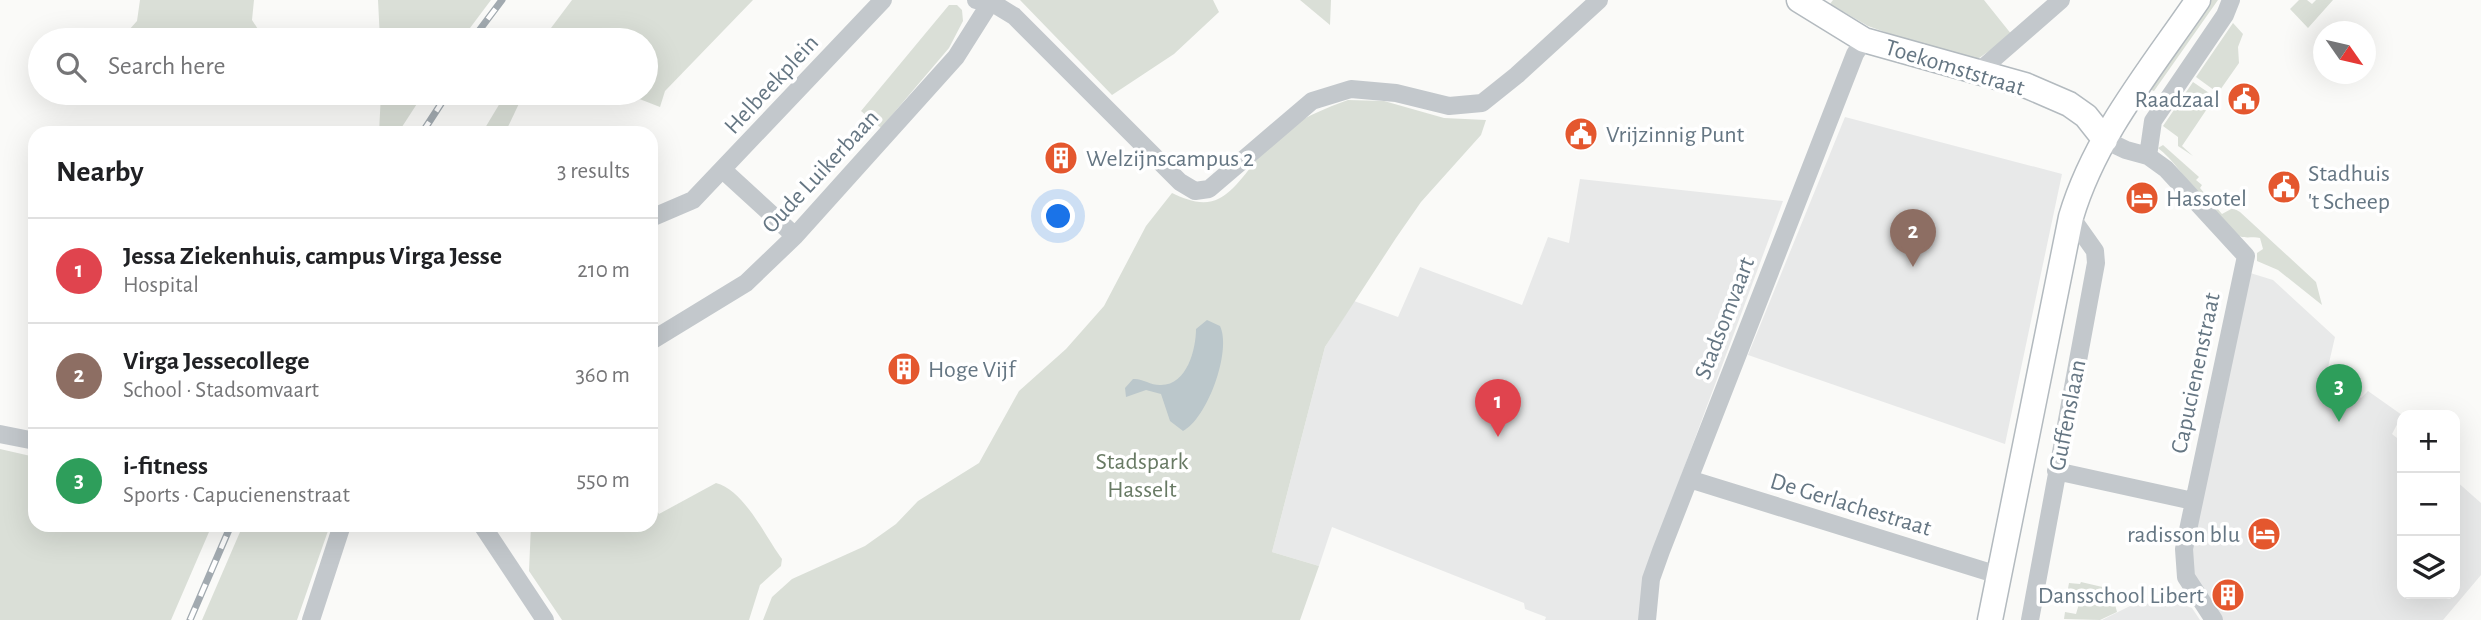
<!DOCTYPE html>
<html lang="en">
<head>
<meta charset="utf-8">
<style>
	:root { --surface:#fff; --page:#f6f6f6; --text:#202124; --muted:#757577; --line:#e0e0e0; --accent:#0f766e }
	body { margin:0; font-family:"Alegreya Sans",sans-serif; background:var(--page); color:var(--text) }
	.controls { position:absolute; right:21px; bottom:21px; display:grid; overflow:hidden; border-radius:14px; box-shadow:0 7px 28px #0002 }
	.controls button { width:63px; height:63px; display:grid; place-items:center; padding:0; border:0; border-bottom:2px solid var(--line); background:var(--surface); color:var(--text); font:35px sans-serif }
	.compass { position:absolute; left:2313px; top:21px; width:63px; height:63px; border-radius:50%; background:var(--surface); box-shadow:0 7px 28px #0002; rotate:124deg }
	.you { position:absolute; left:1059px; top:217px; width:24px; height:24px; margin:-18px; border:5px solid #fff; border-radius:50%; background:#1a73e8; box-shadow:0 0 0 10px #1a73e833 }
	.badge { display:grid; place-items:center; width:46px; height:46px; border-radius:50%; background:var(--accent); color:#fff; font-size:23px; font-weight:700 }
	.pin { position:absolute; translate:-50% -58px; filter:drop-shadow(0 2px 4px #0008) }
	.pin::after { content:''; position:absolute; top:37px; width:24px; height:21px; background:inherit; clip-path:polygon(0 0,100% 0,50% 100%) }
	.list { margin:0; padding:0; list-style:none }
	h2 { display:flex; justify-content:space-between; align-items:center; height:91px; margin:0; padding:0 28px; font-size:30px }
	h2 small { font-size:23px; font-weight:400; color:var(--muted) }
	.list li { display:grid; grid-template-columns:46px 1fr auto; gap:21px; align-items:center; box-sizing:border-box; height:105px; padding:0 28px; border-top:2px solid var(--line) }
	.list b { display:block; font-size:26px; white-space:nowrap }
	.list p { margin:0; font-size:23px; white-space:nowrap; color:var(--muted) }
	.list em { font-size:23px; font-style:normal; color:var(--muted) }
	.icon { flex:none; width:38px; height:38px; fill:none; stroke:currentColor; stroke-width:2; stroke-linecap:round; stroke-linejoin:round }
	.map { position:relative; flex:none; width:2481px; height:620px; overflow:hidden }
	.search { position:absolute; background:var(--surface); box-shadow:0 7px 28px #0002; left:28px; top:28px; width:630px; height:77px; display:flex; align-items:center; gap:18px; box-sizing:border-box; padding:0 24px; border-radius:38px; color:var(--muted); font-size:26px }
	.panel { position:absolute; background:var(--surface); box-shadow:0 7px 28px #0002; left:28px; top:126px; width:630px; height:406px; border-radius:21px }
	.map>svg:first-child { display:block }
	.built { fill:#e8e9e9 }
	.green { fill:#dadfd7 }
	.water { fill:#bbc7cb }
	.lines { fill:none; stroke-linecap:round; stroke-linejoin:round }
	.secondary-casing { stroke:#b3babf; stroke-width:27 }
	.minor { stroke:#c3c8cc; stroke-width:18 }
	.secondary { stroke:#fff; stroke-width:24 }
	.rail-casing { stroke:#a2aab0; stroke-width:7 }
	.rail { stroke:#fff; stroke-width:4.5; stroke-dasharray:13; stroke-linecap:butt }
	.labels { text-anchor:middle; stroke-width:7; stroke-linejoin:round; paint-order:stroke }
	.street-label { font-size:24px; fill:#657683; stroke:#fff }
	.poi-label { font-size:24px; fill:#657683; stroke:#fff; text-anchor:start }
	.park-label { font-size:24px; fill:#687a64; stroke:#fff }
</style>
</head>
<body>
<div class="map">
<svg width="2481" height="620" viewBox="0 0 2481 620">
	<rect width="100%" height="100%" fill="#fafaf8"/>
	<path class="built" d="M1845,117L2062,174L2005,444L1748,355Z
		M1580,179L1783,201L1651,557L1640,620H1545L1546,617L1525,609L1524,603L1332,527L1319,566L1272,552L1325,347L1354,301L1398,317L1420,267L1522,305L1548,237L1569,243Z
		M2247,272L2273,280L2335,337L2326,376L2361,398L2368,391L2402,415L2392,434L2402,442V594H2455V480L2481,503V575L2443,620H2217L2187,571L2214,435L2218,433Z
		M2178,603L2192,608L2200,620H2102L2134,604Z"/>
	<path class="green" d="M140,0H254L252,20L265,40H120L137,21Z
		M378,0H491L461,40H380Z
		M572,0H753L665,91L660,107L624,93H646V40H542Z
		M1020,0H1213L1219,12L1174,54L1112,95Z
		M1300,0H1331L1330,25Z
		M1833,0H1984L2012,35L1972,63L1868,26L1830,4Z
		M2210,0H2218L2154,91L2149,89Z
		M2299,0H2307L2312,4L2316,0H2333L2308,28L2290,9Z
		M949,5H957L962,10L963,21L949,48L881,128L861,111Z
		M2233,23L2243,34L2238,47L2239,63L2218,93L2196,77Z
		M2193,82L2215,97L2182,146L2193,156L2178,146V137L2163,126Z
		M381,93H424L398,133H379Z
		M506,93H524L505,133H482Z
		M1348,100L1384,101L1444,118L1486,120L1481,135L1421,202L1396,238L1325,347L1272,552L1319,566L1300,620H763L772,597L792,579L865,546L896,524L918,501L979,463L1019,391L1066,349L1104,306L1146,226L1172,193C1187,200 1204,207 1220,198C1239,188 1253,161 1268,146C1291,122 1318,111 1348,100Z
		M2163,145L2199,177L2196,180L2202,185L2200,188L2222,214L2233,208L2240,212L2316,282L2322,305L2278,270L2257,261V253L2263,249L2260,238C2253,236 2247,239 2239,236C2207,221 2187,170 2158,148Z
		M0,449L35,457V525H212L171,620H0Z
		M716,483C744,490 765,536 782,559L781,566L760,585L749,620H562L529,571L531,525H651V502L659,514Z
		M243,525H330L297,620H202Z
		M2081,582L2111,589L2117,612L2100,620L2064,619L2065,612L2076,614L2081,597L2067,594L2069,583L2080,584Z"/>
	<path class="water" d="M1207,320L1220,326C1232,351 1207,419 1183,431L1170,421L1161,394L1146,390L1126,397L1125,388L1133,379C1142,378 1150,385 1160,385C1187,386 1196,349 1196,329Z"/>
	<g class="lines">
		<defs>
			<path id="secondary" d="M1799,0L1864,40L2025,85L2069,104L2086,116L2105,140
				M1990,620L2071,217C2095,136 2151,69 2198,0"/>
		</defs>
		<use href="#secondary" class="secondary-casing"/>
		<path class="minor" d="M976,0L991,2L1014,16L1180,182L1195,191L1209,189L1312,101L1351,89L1396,93L1449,106L1482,103L1517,75L1599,0
			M1976,74L2061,0
			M2105,140L2126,150L2148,156L2166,169L2246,256L2184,549L2186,577L2214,620
			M2148,156L2153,121L2225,15L2231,0
			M723,170L795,236
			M651,218L693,200L883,0
			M651,341L746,283L795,236L956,57L992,0
			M0,434L35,441
			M2056,471L2193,501
			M1689,479L1998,575
			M482,525L545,620
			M311,620L342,525
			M1647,620L1651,579L1661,551L1855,54L1864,40
			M2030,620L2096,263L2095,251L2071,217"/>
		<use href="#secondary" class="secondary"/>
		<defs>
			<path id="rail" d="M472,40L502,0
				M422,133L448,93
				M190,620L231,525"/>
		</defs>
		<use href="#rail" class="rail-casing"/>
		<use href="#rail" class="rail"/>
	</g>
	<defs>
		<symbol id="civic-disc" viewBox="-11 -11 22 22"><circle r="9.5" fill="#e4572e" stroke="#fff"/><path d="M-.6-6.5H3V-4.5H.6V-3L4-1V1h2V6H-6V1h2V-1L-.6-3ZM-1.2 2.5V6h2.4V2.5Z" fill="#fff"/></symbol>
		<symbol id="building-disc" viewBox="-11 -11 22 22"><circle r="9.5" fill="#e4572e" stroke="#fff"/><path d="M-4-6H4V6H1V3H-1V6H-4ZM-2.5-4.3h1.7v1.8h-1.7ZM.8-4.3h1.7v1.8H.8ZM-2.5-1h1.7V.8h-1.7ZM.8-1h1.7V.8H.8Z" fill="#fff"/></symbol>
		<symbol id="hotel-disc" viewBox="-11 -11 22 22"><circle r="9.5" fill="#e4572e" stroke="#fff"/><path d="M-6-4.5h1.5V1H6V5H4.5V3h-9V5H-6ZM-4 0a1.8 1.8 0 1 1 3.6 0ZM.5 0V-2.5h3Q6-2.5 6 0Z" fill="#fff"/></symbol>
	</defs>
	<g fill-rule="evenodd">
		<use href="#civic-disc" x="2225" y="80" width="38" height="38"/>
		<use href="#civic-disc" x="1562" y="115" width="38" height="38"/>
		<use href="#building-disc" x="1042" y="139" width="38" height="38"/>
		<use href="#civic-disc" x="2265" y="168" width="38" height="38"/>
		<use href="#hotel-disc" x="2123" y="179" width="38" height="38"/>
		<use href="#building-disc" x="885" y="350" width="38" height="38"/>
		<use href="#hotel-disc" x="2245" y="515" width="38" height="38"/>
		<use href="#building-disc" x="2209" y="576" width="38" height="38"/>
	</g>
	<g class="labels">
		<g class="street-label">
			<text transform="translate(1955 67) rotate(17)" y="8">Toekomststraat</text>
			<text transform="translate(771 84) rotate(-47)" y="8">Helbeekplein</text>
			<text transform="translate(820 171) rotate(-47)" y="8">Oude Luikerbaan</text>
			<text transform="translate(1724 318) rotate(-69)" y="8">Stadsomvaart</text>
			<text transform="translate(2195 373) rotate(-78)" y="8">Capucienenstraat</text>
			<text transform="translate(2067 415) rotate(-79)" y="8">Guffenslaan</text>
			<text transform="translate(1851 504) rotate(17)" y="8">De Gerlachestraat</text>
		</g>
		<g class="poi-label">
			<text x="2220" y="107" text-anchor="end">Raadzaal</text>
			<text x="1606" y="142">Vrijzinnig Punt</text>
			<text x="1086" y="166">Welzijnscampus 2</text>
			<text x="2308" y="181">Stadhuis<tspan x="2308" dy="28">'t Scheep</tspan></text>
			<text x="2166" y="206">Hassotel</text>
			<text x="928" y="377">Hoge Vijf</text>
			<text x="2240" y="542" text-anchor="end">radisson blu</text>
			<text x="2204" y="603" text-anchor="end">Dansschool Libert</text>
		</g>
		<g class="park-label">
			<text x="1142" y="469">Stadspark<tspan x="1142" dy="28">Hasselt</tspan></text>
		</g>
	</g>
</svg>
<div class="controls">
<button>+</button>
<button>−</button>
<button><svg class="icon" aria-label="layers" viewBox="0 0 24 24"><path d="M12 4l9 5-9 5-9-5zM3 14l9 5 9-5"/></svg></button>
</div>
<svg class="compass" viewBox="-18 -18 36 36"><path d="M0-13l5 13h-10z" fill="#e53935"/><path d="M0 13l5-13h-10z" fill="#757577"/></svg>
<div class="you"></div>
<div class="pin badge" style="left:1498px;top:437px;background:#e0444e">1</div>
<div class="pin badge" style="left:1913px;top:267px;background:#8d6e63">2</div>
<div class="pin badge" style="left:2339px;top:422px;background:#2e9e5b">3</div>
<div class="search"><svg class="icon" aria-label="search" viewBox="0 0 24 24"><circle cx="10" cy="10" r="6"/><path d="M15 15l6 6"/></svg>Search here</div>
<section class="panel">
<h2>Nearby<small>3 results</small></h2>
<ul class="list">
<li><span class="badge" style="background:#e0444e">1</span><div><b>Jessa Ziekenhuis, campus Virga Jesse</b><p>Hospital</p></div><em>210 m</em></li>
<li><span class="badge" style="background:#8d6e63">2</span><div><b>Virga Jessecollege</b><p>School · Stadsomvaart</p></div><em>360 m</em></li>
<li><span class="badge" style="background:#2e9e5b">3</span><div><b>i-fitness</b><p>Sports · Capucienenstraat</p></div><em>550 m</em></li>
</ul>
</section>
</div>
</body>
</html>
